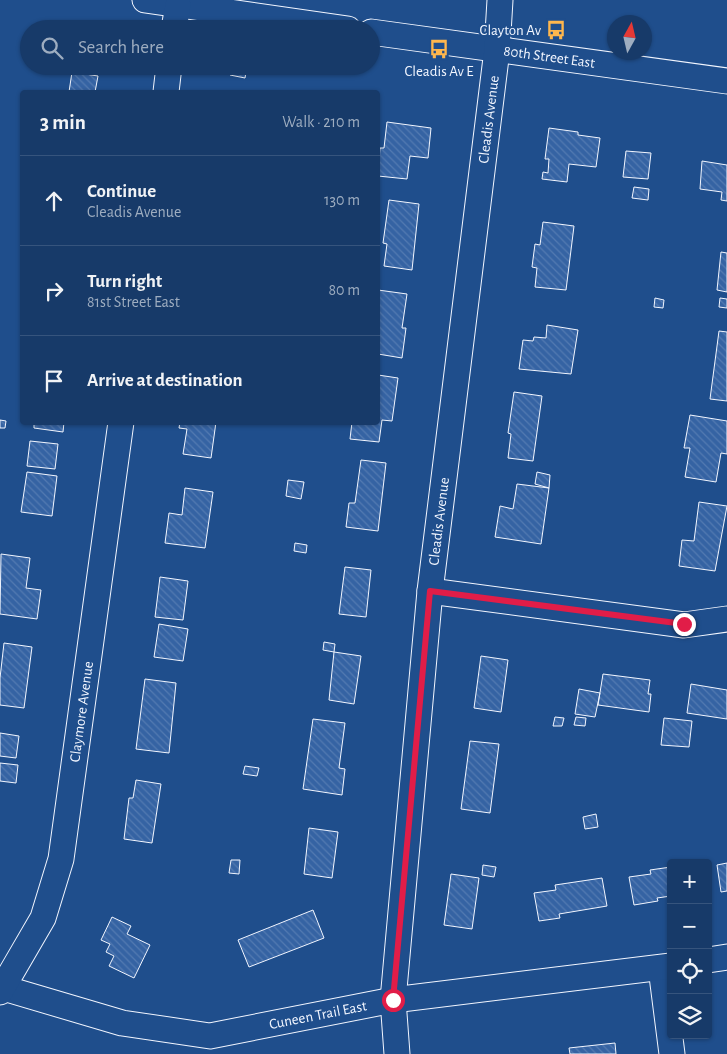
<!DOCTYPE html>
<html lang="en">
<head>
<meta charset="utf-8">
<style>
	:root { --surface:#173a69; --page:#244571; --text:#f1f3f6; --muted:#9eadc0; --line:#36547d }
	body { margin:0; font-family:"Alegreya Sans",sans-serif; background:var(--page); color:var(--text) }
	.controls { position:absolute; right:15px; bottom:15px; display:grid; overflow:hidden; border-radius:5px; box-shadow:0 1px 4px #0004 }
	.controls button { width:45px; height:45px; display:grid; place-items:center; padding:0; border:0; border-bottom:1px solid var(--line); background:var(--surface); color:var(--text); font:25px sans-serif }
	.compass { position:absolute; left:607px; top:15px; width:45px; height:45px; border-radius:50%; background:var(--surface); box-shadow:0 1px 4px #0004; rotate:8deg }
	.stop { position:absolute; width:15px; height:15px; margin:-11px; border:4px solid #e11d48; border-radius:50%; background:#fff }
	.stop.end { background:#e11d48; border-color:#fff; box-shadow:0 1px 5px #0008 }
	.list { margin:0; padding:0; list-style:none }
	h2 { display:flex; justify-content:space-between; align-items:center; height:65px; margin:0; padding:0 20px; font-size:21px }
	h2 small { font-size:16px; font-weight:400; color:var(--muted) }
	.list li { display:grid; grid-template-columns:32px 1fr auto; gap:15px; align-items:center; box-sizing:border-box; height:90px; padding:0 20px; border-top:1px solid var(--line) }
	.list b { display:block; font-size:19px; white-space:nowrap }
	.list p { margin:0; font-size:16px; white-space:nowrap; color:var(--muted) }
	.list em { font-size:16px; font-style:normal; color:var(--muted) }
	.icon { flex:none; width:28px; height:28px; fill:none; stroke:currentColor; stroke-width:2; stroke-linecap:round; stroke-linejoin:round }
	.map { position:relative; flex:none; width:727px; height:1054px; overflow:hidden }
	.search { position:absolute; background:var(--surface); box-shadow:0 1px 4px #0004; left:20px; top:20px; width:360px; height:55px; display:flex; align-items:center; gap:12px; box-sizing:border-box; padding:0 18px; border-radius:28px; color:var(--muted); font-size:19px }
	.panel { position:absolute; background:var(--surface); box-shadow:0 1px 4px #0004; left:20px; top:90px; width:360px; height:335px; border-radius:5px }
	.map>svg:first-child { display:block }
	.building { fill:url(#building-back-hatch); stroke:#f2f6ff }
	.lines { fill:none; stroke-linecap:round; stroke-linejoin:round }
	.minor-casing { stroke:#f2f6ff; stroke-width:27 }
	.minor { stroke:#1f4e8c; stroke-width:25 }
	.route { stroke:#e11d48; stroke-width:6 }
	.labels { text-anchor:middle; stroke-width:4; stroke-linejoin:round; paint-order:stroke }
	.poi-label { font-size:15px; fill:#f2f6ff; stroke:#1f4e8c; text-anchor:end }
	.street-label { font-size:15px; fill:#f2f6ff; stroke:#1f4e8c }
</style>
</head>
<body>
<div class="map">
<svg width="727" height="1054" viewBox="0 0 727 1054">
	<defs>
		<pattern id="building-back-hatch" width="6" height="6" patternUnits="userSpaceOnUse" patternTransform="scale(1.25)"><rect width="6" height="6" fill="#3563a3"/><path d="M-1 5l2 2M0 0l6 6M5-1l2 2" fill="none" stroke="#537ab1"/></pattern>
	</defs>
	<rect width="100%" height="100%" fill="#1f4e8c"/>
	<path class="building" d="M232,66H247L245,78L230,75Z
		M72,72L98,76L95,92H69Z
		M387,122L431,128L428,158L410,156L407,179L378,176L380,148H384Z
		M549,128L578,132V135L600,138L596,167L569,164L567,182L542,179L543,172L548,173L549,159H545Z
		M626,151L651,153L648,179L623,177Z
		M702,161L727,165V201L721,200L722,192L700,189Z
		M634,187L649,189L648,200L632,198Z
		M389,200L419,204L412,270L384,266L387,244L383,243Z
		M543,222L574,226L566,290L535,287L537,268L532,267L535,244L540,245Z
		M721,252L727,253V292L717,290Z
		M378,290L407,294L402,328H406L402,358L378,354Z
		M655,298L664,300L663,308L654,307Z
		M720,298L727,299V308L719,307Z
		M547,325L578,330L571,374L519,369L523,340L533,341L534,337L546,338Z
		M719,331L727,332V401L710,399Z
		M378,375L398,378L392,421L382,420L379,442L350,439L352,422H378Z
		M514,392L542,396L533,461L508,458L511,434L508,433Z
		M690,415L727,421V454L721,453L716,482L685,477L690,448H684Z
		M0,420L6,421L5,428H0Z
		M34,422H64L63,432L34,428Z
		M180,422H216L211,458L183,454L187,429L179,428Z
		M30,441L58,444L55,469L27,466Z
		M361,460L386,463L378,531L346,527L349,503H355Z
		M27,472L57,476L52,516L21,512Z
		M537,472L550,475L549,488L535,484Z
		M288,480L304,482L301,499L286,496Z
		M517,484L549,488L541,544L495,537L500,506L513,509Z
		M185,488L213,492L205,548L165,543L169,513L182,515Z
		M699,502L727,506L715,571L679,566L682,540L694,541Z
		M295,543L307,545L306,553L294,551Z
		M1,554L30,558L26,588L41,590L37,619L0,614Z
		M345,567L371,570L366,617L339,614Z
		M160,577L188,581L183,620L155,617Z
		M159,624L188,629L183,661L154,657Z
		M324,642L335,644L334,652L323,650Z
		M4,643L32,647L24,708L0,705V678Z
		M334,652L361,656L354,704L329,700Z
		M481,656L508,660L501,712L474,708Z
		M603,674L650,680L648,694H651L649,712L598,705Z
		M145,679L176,683L169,753L136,749Z
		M691,684L727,690V719L687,713Z
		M579,689L600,693L595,717L575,714Z
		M555,717L564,718L562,726H553Z
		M576,717L586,718L585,726L574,725Z
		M664,718L692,721L689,747L661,745Z
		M313,719L345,723L339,768L345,769L342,795L303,789Z
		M0,733L19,736L16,758L0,756Z
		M470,741L499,744L490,813L461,809Z
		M0,763L18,765L16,783L0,781Z
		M245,766L259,768L257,776L243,774Z
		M136,780L161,784L152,843L124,839L129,798H133Z
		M596,814L598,827L585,829L583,817Z
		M309,828L338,832L332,878L304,874Z
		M231,860H240L239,874L229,873Z
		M727,863V891L721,892L717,865Z
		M483,865L496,867L494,877L482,875Z
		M671,867V896L657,898L658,901L634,905L629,877L651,874L650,870Z
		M451,874L479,878L472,929L444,925Z
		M602,878L607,906L559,914L560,918L539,921L534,893L556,890L555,885Z
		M313,910L324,938L249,967L238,940Z
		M112,917L131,926L127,934L150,945L134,978L109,966L114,956L106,952L110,944L101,940Z
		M615,1043L616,1054H570L569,1048Z"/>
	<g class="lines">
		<defs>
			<g id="minor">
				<path d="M145,0L348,29"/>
				<path d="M174,29L178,5"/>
				<path id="s1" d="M371,32L727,81"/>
				<path d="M166,92L169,66"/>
				<path d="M430,591L684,625L727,619"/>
				<path d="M708,960L727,957"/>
				<path d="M661,968L672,1054"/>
				<path id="s2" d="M0,987L122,1023L210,1036L393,1000L671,966"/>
				<path id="s3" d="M0,992L43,918L61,859L121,422"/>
				<path id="s4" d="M397,1054L393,1000L430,591L497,50L500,0"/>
			</g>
		</defs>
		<use href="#minor" class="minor-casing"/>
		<use href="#minor" class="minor"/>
	</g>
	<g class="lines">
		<path class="route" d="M393,1000L430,591L684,624"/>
	</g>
	<defs>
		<symbol id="bus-bare" viewBox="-9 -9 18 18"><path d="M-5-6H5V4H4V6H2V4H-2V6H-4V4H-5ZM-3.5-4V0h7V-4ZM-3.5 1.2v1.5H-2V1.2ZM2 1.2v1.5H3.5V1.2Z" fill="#ffb74d" stroke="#1f4e8c" stroke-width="2.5" paint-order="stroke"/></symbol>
	</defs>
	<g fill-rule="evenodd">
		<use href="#bus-bare" x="542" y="16" width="28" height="28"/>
		<use href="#bus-bare" x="425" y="35" width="28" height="28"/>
	</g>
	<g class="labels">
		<g class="poi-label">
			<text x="541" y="35">Clayton Av</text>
			<text x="439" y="76" text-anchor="middle">Cleadis Av E</text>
		</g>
		<g class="street-label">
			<text dy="5" stroke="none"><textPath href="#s1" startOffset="180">80th Street East</textPath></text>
			<text dy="5" stroke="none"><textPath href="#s4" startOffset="940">Cleadis Avenue</textPath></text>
			<text dy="5" stroke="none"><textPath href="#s4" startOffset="535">Cleadis Avenue</textPath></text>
			<text dy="5" stroke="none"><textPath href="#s3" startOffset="296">Claymore Avenue</textPath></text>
			<text dy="5" stroke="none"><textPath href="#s2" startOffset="326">Cuneen Trail East</textPath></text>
		</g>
	</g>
</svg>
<div class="controls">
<button>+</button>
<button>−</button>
<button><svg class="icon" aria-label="locate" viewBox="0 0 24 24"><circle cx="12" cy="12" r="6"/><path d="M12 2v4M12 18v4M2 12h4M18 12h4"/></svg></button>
<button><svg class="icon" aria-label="layers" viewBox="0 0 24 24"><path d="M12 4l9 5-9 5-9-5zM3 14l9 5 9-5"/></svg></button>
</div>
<svg class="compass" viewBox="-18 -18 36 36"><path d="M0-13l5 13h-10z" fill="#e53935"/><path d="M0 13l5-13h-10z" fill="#9eadc0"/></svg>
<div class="stop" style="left:393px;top:1000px"></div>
<div class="stop end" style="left:684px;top:624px"></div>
<div class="search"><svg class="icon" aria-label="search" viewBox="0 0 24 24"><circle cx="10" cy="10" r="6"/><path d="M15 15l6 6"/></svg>Search here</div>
<section class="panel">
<h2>3 min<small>Walk · 210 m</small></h2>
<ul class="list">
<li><svg class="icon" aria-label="ahead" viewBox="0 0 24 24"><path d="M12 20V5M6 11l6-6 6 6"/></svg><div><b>Continue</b><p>Cleadis Avenue</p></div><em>130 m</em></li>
<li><svg class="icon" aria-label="right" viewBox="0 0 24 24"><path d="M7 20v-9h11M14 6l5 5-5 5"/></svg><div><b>Turn right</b><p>81st Street East</p></div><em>80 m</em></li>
<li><svg class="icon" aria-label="arrive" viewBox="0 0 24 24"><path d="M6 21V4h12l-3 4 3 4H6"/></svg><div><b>Arrive at destination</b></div></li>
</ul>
</section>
</div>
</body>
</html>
